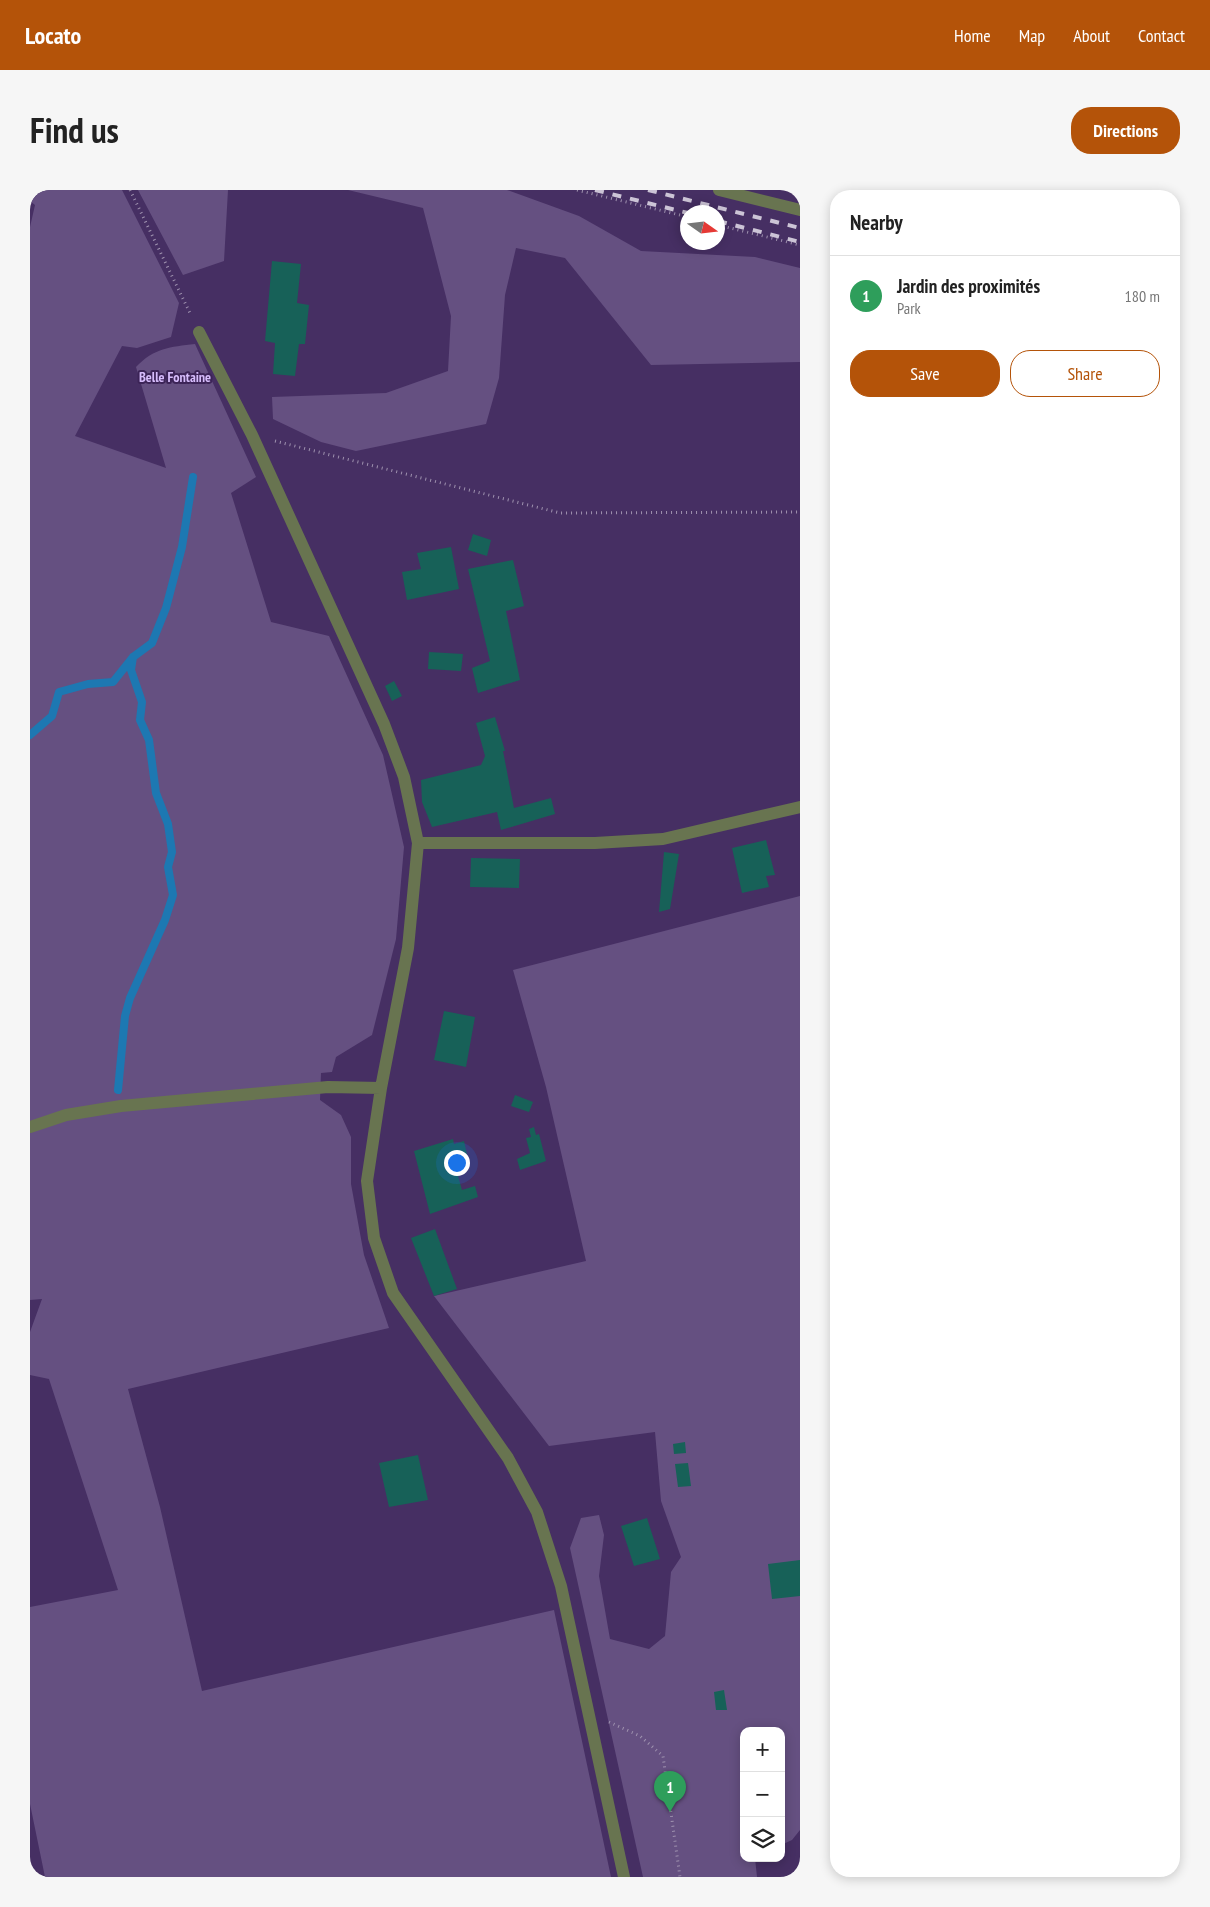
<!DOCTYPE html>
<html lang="en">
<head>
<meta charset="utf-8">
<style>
	:root { --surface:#fff; --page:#f6f6f6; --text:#222; --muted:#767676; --line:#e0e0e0; --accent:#b45309 }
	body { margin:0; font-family:"PT Sans Narrow",sans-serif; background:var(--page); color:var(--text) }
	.controls { position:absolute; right:15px; bottom:15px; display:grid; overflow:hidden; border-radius:10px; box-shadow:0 2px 12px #0003 }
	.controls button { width:45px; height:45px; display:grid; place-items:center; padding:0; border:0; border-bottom:1px solid var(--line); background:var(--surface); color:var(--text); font:25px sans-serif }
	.compass { position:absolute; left:650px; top:15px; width:45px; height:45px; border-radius:50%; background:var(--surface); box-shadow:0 2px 12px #0003; rotate:104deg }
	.you { position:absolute; left:426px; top:972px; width:18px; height:18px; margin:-12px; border:4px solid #fff; border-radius:50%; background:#1a73e8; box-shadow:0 0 0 8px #1a73e833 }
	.badge { display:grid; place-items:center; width:32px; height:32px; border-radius:50%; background:var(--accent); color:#fff; font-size:16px; font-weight:700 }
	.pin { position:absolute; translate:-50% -41px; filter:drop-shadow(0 1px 2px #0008) }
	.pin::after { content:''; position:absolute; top:26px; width:18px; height:15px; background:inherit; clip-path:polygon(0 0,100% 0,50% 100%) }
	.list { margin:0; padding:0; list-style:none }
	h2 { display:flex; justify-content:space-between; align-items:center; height:65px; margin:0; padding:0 20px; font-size:21px }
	h2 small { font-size:16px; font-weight:400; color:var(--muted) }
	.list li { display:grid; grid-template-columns:32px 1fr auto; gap:15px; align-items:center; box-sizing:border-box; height:80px; padding:0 20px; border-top:1px solid var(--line) }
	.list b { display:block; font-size:19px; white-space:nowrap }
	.list p { margin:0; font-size:16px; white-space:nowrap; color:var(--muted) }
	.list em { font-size:16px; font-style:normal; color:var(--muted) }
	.actions { display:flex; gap:10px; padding:15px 20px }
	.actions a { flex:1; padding:11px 0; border:1px solid var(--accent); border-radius:20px; text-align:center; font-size:18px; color:var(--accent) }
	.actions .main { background:var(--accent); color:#fff }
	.icon { flex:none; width:28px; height:28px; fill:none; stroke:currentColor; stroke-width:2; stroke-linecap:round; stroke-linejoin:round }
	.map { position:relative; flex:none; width:770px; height:1687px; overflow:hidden; border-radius:20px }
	header { display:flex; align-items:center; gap:30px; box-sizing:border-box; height:70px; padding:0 25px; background:var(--accent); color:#fff }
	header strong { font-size:24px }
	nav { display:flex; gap:28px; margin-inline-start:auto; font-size:18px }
	.intro { display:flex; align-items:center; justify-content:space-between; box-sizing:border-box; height:120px; padding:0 30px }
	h1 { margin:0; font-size:35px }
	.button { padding:12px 22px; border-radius:20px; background:var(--accent); color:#fff; font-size:18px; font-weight:700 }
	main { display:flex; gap:30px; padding:0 30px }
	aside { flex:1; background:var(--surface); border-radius:20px; box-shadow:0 2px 12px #0003 }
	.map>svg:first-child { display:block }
	.green { fill:#655081 }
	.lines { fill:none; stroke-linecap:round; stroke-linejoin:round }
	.stream { stroke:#1d78b2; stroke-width:8 }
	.building { fill:#176158 }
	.path { stroke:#9f92af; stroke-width:3; stroke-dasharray:1 4; stroke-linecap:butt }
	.lane { stroke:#687450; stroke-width:12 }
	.street { stroke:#687450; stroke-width:12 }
	.rail { stroke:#ccc4d6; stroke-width:4; stroke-dasharray:9 9; stroke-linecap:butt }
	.labels { text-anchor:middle; stroke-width:4; stroke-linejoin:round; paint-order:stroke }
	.neighbourhood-label { font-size:14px; font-weight:bold; fill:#d6bcfb; stroke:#3c2457 }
</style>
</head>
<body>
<header>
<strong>Locato</strong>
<nav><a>Home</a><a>Map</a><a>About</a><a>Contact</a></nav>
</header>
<div class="intro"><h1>Find us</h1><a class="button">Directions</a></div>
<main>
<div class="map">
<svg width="770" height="1687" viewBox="0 0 770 1687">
	<rect width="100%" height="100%" fill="#462f63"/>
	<path class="green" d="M0,0H92L149,113L141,147L107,158L92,156L45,246L136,278L106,177C124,158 140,157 165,154L226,287L201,303L241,432L299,446L353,565L374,657L366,749L342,845L306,867L302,882L291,883L290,910L311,925L321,947V994L334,1065L359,1138L98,1199L130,1317L172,1501L524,1420L581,1687H15L0,1614V1417L88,1400L19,1189L0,1185V1142L12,1109L0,1110V37L5,15L0,11Z
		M108,0H198L194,71L153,85Z
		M318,0H477L549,26L611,61L725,67L770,78V172L621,175L535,68L486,58L475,105L469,188L456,234L326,261L291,252L243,229L242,207L356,203L418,181L421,126L393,18Z
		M770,706V1640L762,1650L751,1655V1541H714V1668H725L727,1687H613L540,1358L551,1328L569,1325L574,1345L569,1386L580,1449L619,1459L635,1446L641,1382L651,1367L631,1311L625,1242L519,1256L404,1106L556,1071L516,897L483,780Z"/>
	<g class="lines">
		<path class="stream" d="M0,545L22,526L29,502L58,494L83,492L103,467L122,453L136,418L152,357L163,287
			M88,900L95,826L100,808L135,730L143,705L138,677L142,662L138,634L126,603L119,550L110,530L112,512L101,480L103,467"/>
	</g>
	<path class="building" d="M242,71L271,74L267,113L279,115L275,154H269L265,186L243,184L245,153L235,151Z
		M443,344L461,350L457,366L438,360Z
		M421,357L429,399L377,410L372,382L391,379L387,363Z
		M483,370L494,416L476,421L490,490L448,503L442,478L460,471L438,379Z
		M399,462L433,464L431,481L398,479Z
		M364,491L372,506L362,511L355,496Z
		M465,527L475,561H473L484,618L521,608L525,624L471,640L467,622L402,637L392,612L391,590L451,575L455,566L446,533Z
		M736,650L745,685L736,686L739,697L712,703L702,658Z
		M634,662L649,664L640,719L629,722Z
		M441,668L490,669L489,698L440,697Z
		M414,821L445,827L436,877L404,870Z
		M485,905L503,912L499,922L481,916Z
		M504,937L506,945L509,944L516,971L490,980L487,969L500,963L496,948L501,947L499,939Z
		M423,949L424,954L434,951L438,969L429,972L432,984L428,986L432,1000L445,996L448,1007L400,1024L384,961Z
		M405,1039L427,1099L404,1106L381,1048Z
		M655,1252L656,1263L644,1264L643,1254Z
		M388,1265L398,1310L359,1317L349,1273Z
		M658,1273L661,1296L648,1297L645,1274Z
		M617,1328L630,1369L604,1376L591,1336Z
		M770,1370V1406L742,1409L738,1374Z
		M694,1500L697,1520H686L684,1502Z"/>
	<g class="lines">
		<path class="path" d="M100,0L161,125
			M547,0L658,27
			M688,35L770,55
			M245,251L530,323L770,322
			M579,1532L610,1546L633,1566L650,1687"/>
		<path class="lane" d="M689,0L770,20"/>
		<path class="street" d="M169,142L222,245L354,534L374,587L388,653L378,758L351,898L337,991L344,1048L363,1103L478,1268L507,1322L531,1396L594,1687
			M388,653H565L633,649L770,617
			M0,937L36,925L91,916L298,897L351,898"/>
		<path class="rail" d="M565,0L658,23
			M618,0L770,38
			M688,31L770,52"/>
	</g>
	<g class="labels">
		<g class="neighbourhood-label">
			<text x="145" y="192">Belle Fontaine</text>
		</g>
	</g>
</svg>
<div class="controls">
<button>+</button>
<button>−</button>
<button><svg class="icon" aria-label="layers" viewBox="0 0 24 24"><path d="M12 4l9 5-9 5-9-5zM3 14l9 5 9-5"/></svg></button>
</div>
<svg class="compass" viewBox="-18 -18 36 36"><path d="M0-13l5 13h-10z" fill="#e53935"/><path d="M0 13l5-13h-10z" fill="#767676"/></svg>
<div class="you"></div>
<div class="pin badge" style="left:640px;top:1622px;background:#2e9e5b">1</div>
</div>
<aside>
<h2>Nearby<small></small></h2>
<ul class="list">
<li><span class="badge" style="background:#2e9e5b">1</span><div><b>Jardin des proximités</b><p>Park</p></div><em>180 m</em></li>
</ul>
<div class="actions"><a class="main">Save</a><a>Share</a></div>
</aside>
</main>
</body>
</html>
